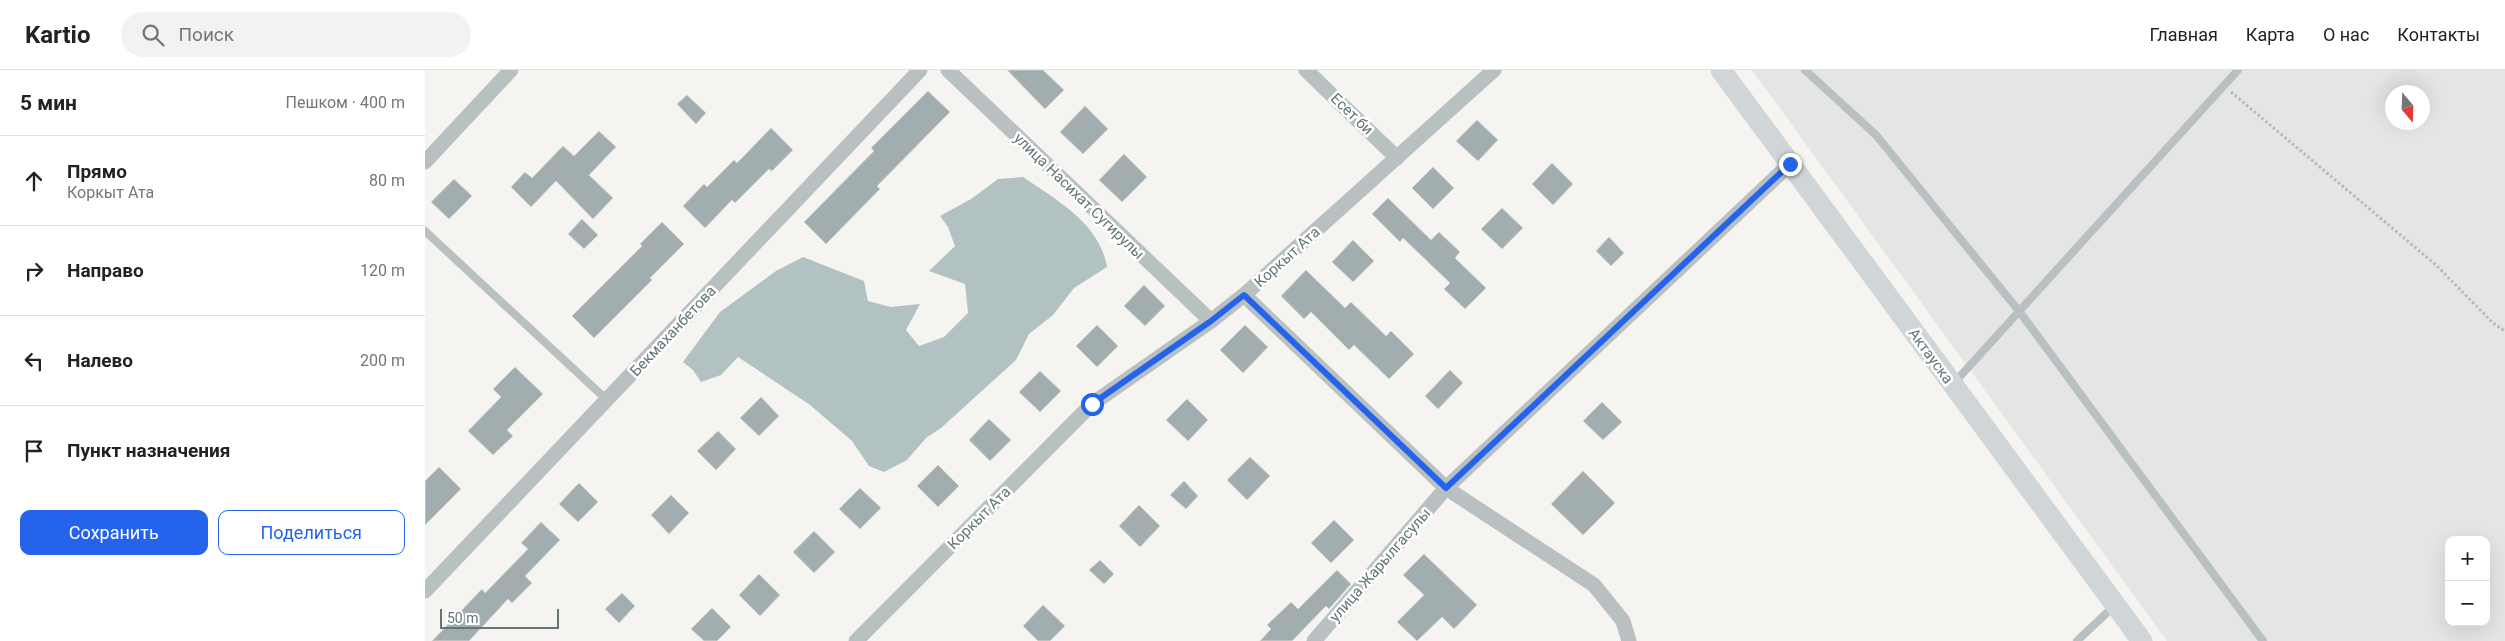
<!DOCTYPE html>
<html lang="ru">
<head>
<meta charset="utf-8">
<style>
	:root { --surface:#fff; --page:#f2f2f2; --text:#222; --muted:#767676; --line:#e0e0e0; --accent:#2563eb }
	body { margin:0; font-family:Roboto,sans-serif; background:var(--page); color:var(--text) }
	.controls { position:absolute; right:15px; bottom:15px; display:grid; overflow:hidden; border-radius:10px; box-shadow:0 5px 20px #0002 }
	.controls button { width:45px; height:45px; display:grid; place-items:center; padding:0; border:0; border-bottom:1px solid var(--line); background:var(--surface); color:var(--text); font:25px sans-serif }
	.compass { position:absolute; left:1960px; top:15px; width:45px; height:45px; border-radius:50%; background:var(--surface); box-shadow:0 5px 20px #0002; rotate:161deg }
	.scale { position:absolute; left:15px; bottom:12px; width:119px; box-sizing:border-box; padding-left:5px; border:2px solid #62767a; border-top:0; font-size:14px; line-height:18px; white-space:nowrap; color:#62767a; -webkit-text-stroke:4px #fff; paint-order:stroke }
	.stop { position:absolute; width:15px; height:15px; margin:-11px; border:4px solid #2563eb; border-radius:50%; background:#fff }
	.stop.end { background:#2563eb; border-color:#fff; box-shadow:0 1px 5px #0008 }
	.list { margin:0; padding:0; list-style:none }
	h2 { display:flex; justify-content:space-between; align-items:center; height:65px; margin:0; padding:0 20px; font-size:21px }
	h2 small { font-size:16px; font-weight:400; color:var(--muted) }
	.list li { display:grid; grid-template-columns:32px 1fr auto; gap:15px; align-items:center; box-sizing:border-box; height:90px; padding:0 20px; border-top:1px solid var(--line) }
	.list b { display:block; font-size:19px; white-space:nowrap }
	.list p { margin:0; font-size:16px; white-space:nowrap; color:var(--muted) }
	.list em { font-size:16px; font-style:normal; color:var(--muted) }
	.actions { display:flex; gap:10px; padding:15px 20px }
	.actions a { flex:1; padding:11px 0; border:1px solid var(--accent); border-radius:10px; text-align:center; font-size:18px; color:var(--accent) }
	.actions .main { background:var(--accent); color:#fff }
	.icon { flex:none; width:28px; height:28px; fill:none; stroke:currentColor; stroke-width:2; stroke-linecap:round; stroke-linejoin:round }
	.map { position:relative; flex:none; width:2080px; height:571px; overflow:hidden }
	header { display:flex; align-items:center; gap:30px; box-sizing:border-box; height:70px; padding:0 25px; background:var(--surface); border-bottom:1px solid var(--line) }
	header strong { font-size:24px }
	nav { display:flex; gap:28px; margin-inline-start:auto; font-size:18px }
	.search { width:350px; height:45px; background:var(--page); display:flex; align-items:center; gap:12px; box-sizing:border-box; padding:0 18px; border-radius:28px; color:var(--muted); font-size:19px }
	main { display:flex }
	aside { flex:1; background:var(--surface) }
	.map>svg:first-child { display:block }
	.built { fill:#e5e5e5; fill-rule:evenodd }
	.water { fill:#b2c2c3 }
	.building { fill:#a2adaf; stroke:#d6d5d4 }
	.lines { fill:none; stroke-linecap:round; stroke-linejoin:round }
	.path { stroke:#b6babb; stroke-width:3; stroke-dasharray:2.5 2.5; stroke-linecap:butt }
	.service { stroke:#b9c0c1; stroke-width:8 }
	.minor { stroke:#b9c0c1; stroke-width:15 }
	.secondary { stroke:#d0d6d8; stroke-width:21 }
	.route { stroke:#2563eb; stroke-width:6 }
	.labels { text-anchor:middle; stroke-width:5; stroke-linejoin:round; paint-order:stroke }
	.street-label { font-size:15px; fill:#62767a; stroke:#fff }
</style>
</head>
<body>
<header>
<strong>Kartio</strong>
<div class="search"><svg class="icon" aria-label="search" viewBox="0 0 24 24"><circle cx="10" cy="10" r="6"/><path d="M15 15l6 6"/></svg>Поиск</div>
<nav><a>Главная</a><a>Карта</a><a>О нас</a><a>Контакты</a></nav>
</header>
<main>
<aside>
<h2>5 мин<small>Пешком · 400 m</small></h2>
<ul class="list">
<li><svg class="icon" aria-label="ahead" viewBox="0 0 24 24"><path d="M12 20V5M6 11l6-6 6 6"/></svg><div><b>Прямо</b><p>Коркыт Ата</p></div><em>80 m</em></li>
<li><svg class="icon" aria-label="right" viewBox="0 0 24 24"><path d="M7 20v-9h11M14 6l5 5-5 5"/></svg><div><b>Направо</b></div><em>120 m</em></li>
<li><svg class="icon" aria-label="left" viewBox="0 0 24 24"><path d="M17 20v-9H6M10 6l-5 5 5 5"/></svg><div><b>Налево</b></div><em>200 m</em></li>
<li><svg class="icon" aria-label="arrive" viewBox="0 0 24 24"><path d="M6 21V4h12l-3 4 3 4H6"/></svg><div><b>Пункт назначения</b></div></li>
</ul>
<div class="actions"><a class="main">Сохранить</a><a>Поделиться</a></div>
</aside>
<div class="map">
<svg width="2080" height="571" viewBox="0 0 2080 571">
	<rect width="100%" height="100%" fill="#f5f4f1"/>
	<path class="built" d="M1327,0H2080V571H1742ZM1968,22H1998V52H1968ZM2024,470H2061V552H2024Z"/>
	<path class="water" d="M598,107C632,130 675,154 682,197L649,218L628,245L604,264L591,290L516,358L501,368L482,390L459,402L444,396L427,371L385,335L313,287L296,305L276,312L268,300L258,292L295,242L351,201L378,187L439,211L443,231L466,237L495,234L481,260L494,276L519,267L543,243L540,214L504,201L530,176L523,157L515,146L546,129L573,109Z"/>
	<path class="building" d="M582,0H618L639,20L620,39Z
		M503,21L525,42L452,116L455,119L401,174L379,152L449,81L446,78Z
		M262,25L281,43L271,54L252,34Z
		M660,36L683,59L658,84L635,62Z
		M1052,50L1073,70L1053,91L1031,71Z
		M346,58L368,80L347,101L344,99L310,133L307,130L280,158L258,136L279,114L282,117L309,90L312,93Z
		M174,61L191,77L164,105L188,128L168,149L131,111L106,137L86,117L100,102L107,108L138,76L149,86Z
		M699,84L722,107L697,132L674,110Z
		M1127,93L1148,114L1128,135L1107,114Z
		M1008,97L1029,118L1008,139L987,118Z
		M29,109L47,126L24,149L6,132Z
		M963,128L1006,170L1014,162L1035,182L1030,188L1061,218L1040,239L1019,219L1025,213L978,168L975,172L947,144Z
		M1077,138L1098,158L1077,179L1056,159Z
		M157,149L173,165L159,179L143,164Z
		M237,152L259,174L225,208L227,210L169,268L147,246L217,176L215,174Z
		M1184,167L1199,183L1186,196L1171,181Z
		M928,170L949,191L928,212L907,192Z
		M881,200L920,238L926,232L961,266L966,261L989,284L964,309L929,275L924,280L886,242L879,249L856,226Z
		M719,215L740,236L720,256L699,236Z
		M672,255L693,276L672,297L651,276Z
		M820,255L843,277L818,303L795,280Z
		M90,297L118,324L82,360L88,366L68,385L43,361L76,327L68,319Z
		M1025,300L1038,313L1013,339L1000,326Z
		M615,301L636,321L615,342L594,322Z
		M336,327L354,346L334,366L315,348Z
		M762,329L783,350L763,371L741,350Z
		M1177,332L1197,352L1178,370L1158,351Z
		M564,349L586,370L565,391L544,370Z
		M293,361L311,379L291,400L272,381Z
		M825,387L845,406L822,430L802,410Z
		M513,395L534,416L513,437L492,416Z
		M14,397L36,419L0,455V411Z
		M1158,401L1190,433L1158,465L1126,434Z
		M759,411L773,426L761,439L745,425Z
		M154,413L173,432L153,452L134,434Z
		M435,418L456,438L435,459L414,439Z
		M246,425L264,443L244,464L226,445Z
		M714,435L735,456L715,477L694,456Z
		M909,450L929,470L906,493L886,473Z
		M116,452L135,470L100,506L107,513L87,533L83,529L44,571H7L57,519L60,523L103,479L96,473Z
		M389,461L410,482L389,503L368,482Z
		M999,484L1052,535L1029,559L1017,547L992,571L972,552L999,525L978,505Z
		M675,490L689,504L679,514L664,500Z
		M912,500L926,514L904,539L901,536L867,571H835L846,559L842,555L866,532L873,539Z
		M334,504L355,525L335,546L314,525Z
		M197,523L210,536L194,553L180,539Z
		M618,535L640,556L625,571H613L598,556Z
		M287,538L306,557L292,571H279L266,559Z"/>
	<g class="lines">
		<path class="path" d="M1806,22L2011,195L2068,253L2080,261"/>
		<path class="service" d="M1380,0L1451,65L1594,241L1838,571
			M0,161L182,330
			M1529,313L1813,0
			M1652,571L1689,536"/>
		<path class="minor" d="M523,0L786,251
			M881,0L972,88
			M0,92L86,0
			M819,225L1021,418L1169,515L1198,551L1204,571
			M0,521L495,0
			M431,571L667,334L786,251L819,225L1069,0
			M889,571L1021,418L1365,94"/>
		<path class="secondary" d="M1296,0L1717,571"/>
	</g>
	<g class="lines">
		<path class="route" d="M667,334L786,251L819,225L1021,418L1365,94"/>
	</g>
	<g class="labels">
		<g class="street-label">
			<text transform="translate(927 44) rotate(44)" y="5">Есет би</text>
			<text transform="translate(654 126) rotate(44)" y="5">улица Насихат Сугирулы</text>
			<text transform="translate(862 187) rotate(-42)" y="5">Коркыт Ата</text>
			<text transform="translate(248 261) rotate(-47)" y="5">Бекмаханбетова</text>
			<text transform="translate(1506 286) rotate(54)" y="5">Актауска</text>
			<text transform="translate(554 448) rotate(-45)" y="5">Коркыт Ата</text>
			<text transform="translate(955 495) rotate(-49)" y="5">улица Жарылгасулы</text>
		</g>
	</g>
</svg>
<div class="controls">
<button>+</button>
<button>−</button>
</div>
<svg class="compass" viewBox="-18 -18 36 36"><path d="M0-13l5 13h-10z" fill="#e53935"/><path d="M0 13l5-13h-10z" fill="#767676"/></svg>
<div class="scale">50 m</div>
<div class="stop" style="left:667px;top:334px"></div>
<div class="stop end" style="left:1365px;top:94px"></div>
</div>
</main>
</body>
</html>
